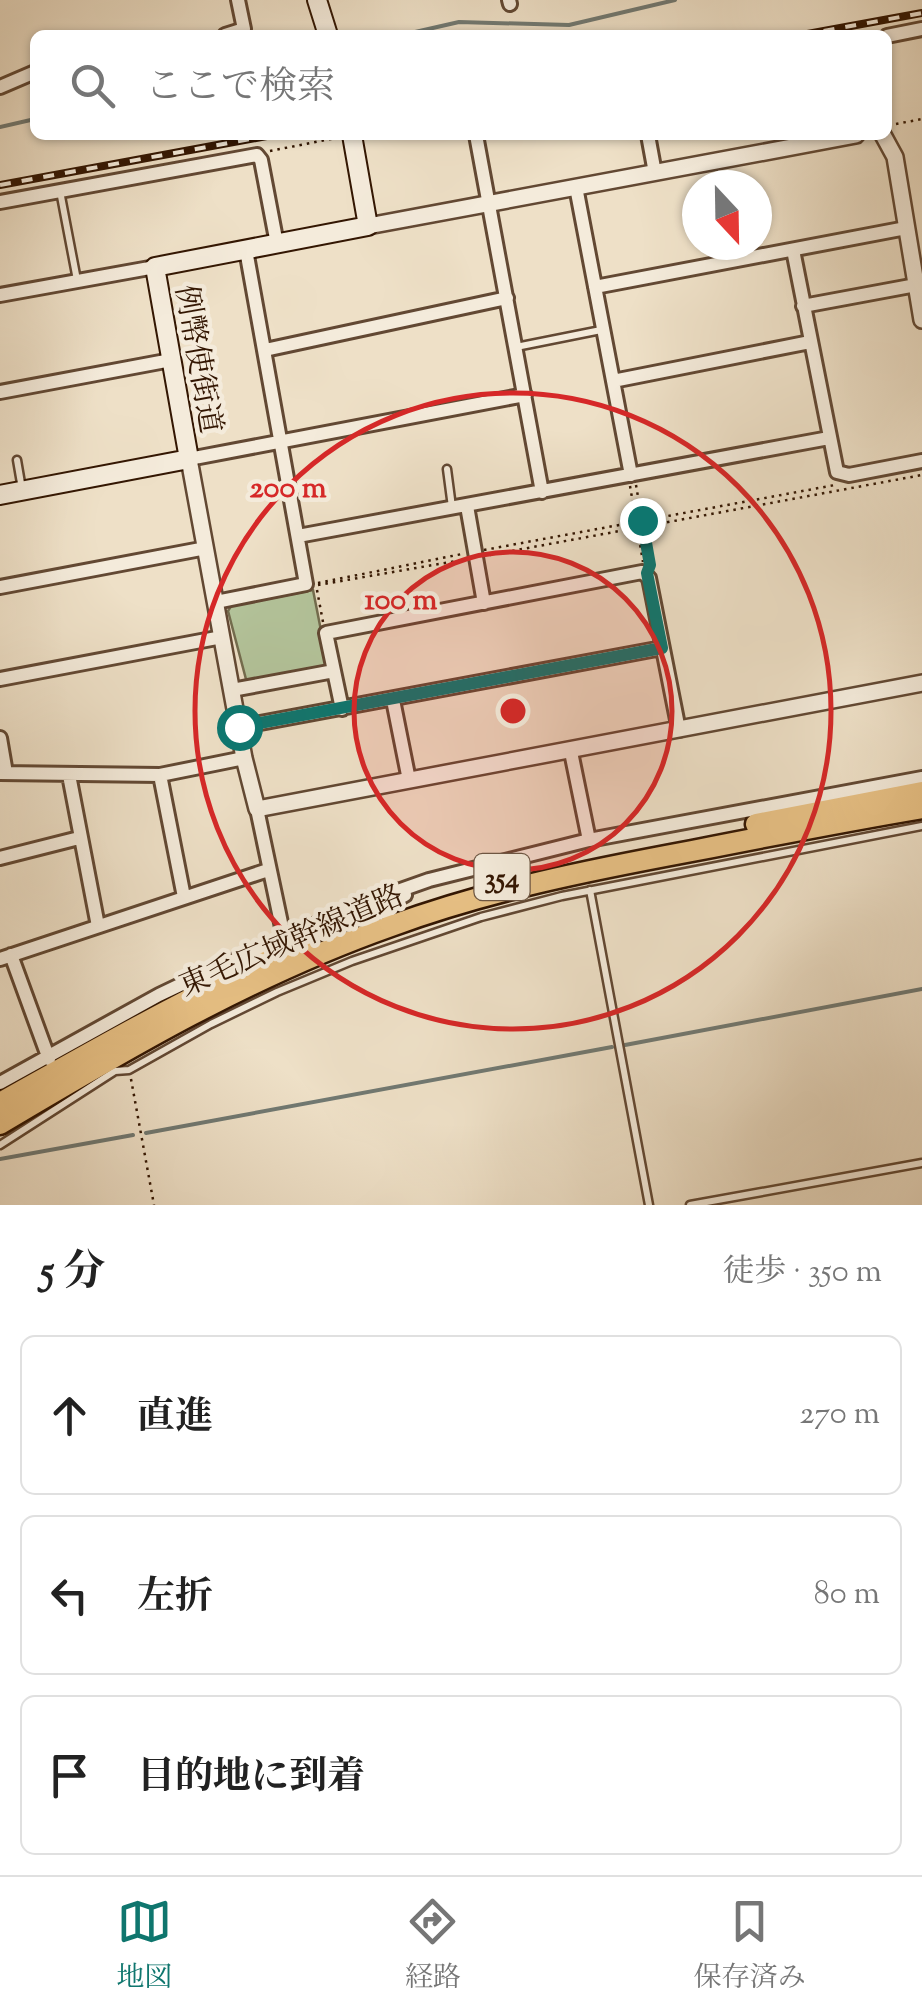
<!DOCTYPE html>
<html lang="ja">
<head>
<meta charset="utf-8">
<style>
	:root { --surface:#fff; --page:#f6f6f6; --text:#222; --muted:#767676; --line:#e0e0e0; --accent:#0f766e }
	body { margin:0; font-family:"Sorts Mill Goudy","Noto Serif JP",serif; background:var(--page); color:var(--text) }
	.compass { position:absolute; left:682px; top:170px; width:90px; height:90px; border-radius:50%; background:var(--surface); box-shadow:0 2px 8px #0004; rotate:158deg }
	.stop { position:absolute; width:30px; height:30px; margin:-22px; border:8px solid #0f766e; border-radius:50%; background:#fff }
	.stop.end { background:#0f766e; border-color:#fff; box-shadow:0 2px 10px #0008 }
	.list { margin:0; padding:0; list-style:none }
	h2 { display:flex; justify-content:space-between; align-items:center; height:130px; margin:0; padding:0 40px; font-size:42px }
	h2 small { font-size:32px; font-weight:400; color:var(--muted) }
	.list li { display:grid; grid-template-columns:65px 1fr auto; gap:30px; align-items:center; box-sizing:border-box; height:160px; margin:0 20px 20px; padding:0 20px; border:2px solid var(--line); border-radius:15px }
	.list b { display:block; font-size:38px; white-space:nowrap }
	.list em { font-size:32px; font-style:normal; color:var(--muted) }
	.icon { flex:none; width:55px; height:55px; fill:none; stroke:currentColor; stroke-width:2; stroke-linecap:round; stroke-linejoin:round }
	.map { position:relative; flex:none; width:922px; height:1205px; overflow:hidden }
	.search { position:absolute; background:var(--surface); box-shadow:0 2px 8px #0004; left:30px; right:30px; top:30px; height:110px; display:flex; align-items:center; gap:25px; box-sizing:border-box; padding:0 35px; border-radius:15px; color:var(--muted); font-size:38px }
	.sheet { height:670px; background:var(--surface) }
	nav { display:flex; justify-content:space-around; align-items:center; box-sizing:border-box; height:140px; border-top:2px solid var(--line); background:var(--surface); font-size:28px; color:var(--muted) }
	nav a { display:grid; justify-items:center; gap:5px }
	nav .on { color:var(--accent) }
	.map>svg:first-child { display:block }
	.green { fill:#b3c39a; stroke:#736c4e; stroke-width:2.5 }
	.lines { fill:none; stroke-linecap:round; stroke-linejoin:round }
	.stream { stroke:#717972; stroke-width:4 }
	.service-casing { stroke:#624833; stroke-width:11 }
	.minor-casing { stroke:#624833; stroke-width:18 }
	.tertiary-casing { stroke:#624833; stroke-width:20 }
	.secondary-casing { stroke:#331602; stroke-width:22 }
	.trunk-casing { stroke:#331602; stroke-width:25 }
	.path { stroke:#331602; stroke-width:2.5; stroke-dasharray:2.5 5; stroke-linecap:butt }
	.service { stroke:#f4ebdb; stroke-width:6 }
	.minor { stroke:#f4ebdb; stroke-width:12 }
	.tertiary { stroke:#f4ebdb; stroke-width:15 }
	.secondary { stroke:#f4ebdb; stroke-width:18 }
	.trunk { stroke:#e7c084; stroke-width:20 }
	.rail-casing { stroke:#331602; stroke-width:8 }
	.rail { stroke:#f4ebdb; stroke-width:4; stroke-dasharray:11; stroke-linecap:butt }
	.route { stroke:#0f766e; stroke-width:12 }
	.ring { fill:none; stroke:#d62828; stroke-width:5 }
	.labels { text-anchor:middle; stroke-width:9; stroke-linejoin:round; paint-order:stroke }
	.shield { fill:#f4ebdb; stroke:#6d5643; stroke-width:2.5 }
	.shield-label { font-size:28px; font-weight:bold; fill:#331602 }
	.street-label { font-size:30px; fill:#331602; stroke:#f4ebdb }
	.centre { fill:#d62828; stroke:#f4ebdb; stroke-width:5 }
	.ring-label { font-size:30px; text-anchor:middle; font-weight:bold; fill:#d62828; stroke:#f4ebdb; stroke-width:9; stroke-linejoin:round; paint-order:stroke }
</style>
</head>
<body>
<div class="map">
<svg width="922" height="1205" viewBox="0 0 922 1205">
	<rect width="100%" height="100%" fill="#eee0c7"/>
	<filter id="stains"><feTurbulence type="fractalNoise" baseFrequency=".002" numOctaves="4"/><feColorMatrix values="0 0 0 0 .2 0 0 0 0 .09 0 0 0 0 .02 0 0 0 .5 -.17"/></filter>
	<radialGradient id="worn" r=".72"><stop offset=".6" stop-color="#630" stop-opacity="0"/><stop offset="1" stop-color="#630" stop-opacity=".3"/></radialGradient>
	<path class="green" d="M313,590L328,666L247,683L228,611L231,606Z"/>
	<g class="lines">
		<path class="stream" d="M402,35L459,22L569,25L675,0
			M0,127L35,119
			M625,1045L922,989
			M146,1133L612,1047
			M0,1159L133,1135"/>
		<defs>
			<path id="service" d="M60,191L77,280
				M516,347L601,330
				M17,460L22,489
				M447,469L452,507
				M590,890L649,1205
				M0,1145L115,1071L129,1070L211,1024L277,992L352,961L481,917L562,896L922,826
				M690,1205L922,1163"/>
			<path id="minor" d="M509,0L510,4
				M225,35L244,29L238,0
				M887,36L922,29
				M0,87L35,72
				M476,135L542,492
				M648,135L655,173
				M576,187L631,475
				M0,202L257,155L261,160L277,244
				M793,250L837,472L849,475L922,461
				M595,287L906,228
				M0,295L155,267
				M803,306L916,285
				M265,350L507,298
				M613,381L810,342
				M0,392L171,360
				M189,459L525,395
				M467,506L484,603
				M298,536L829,438
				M0,587L206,548
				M216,602L306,584L246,250
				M0,679L222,637
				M232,690L334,671
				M393,700L409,780
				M342,709L326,633L642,572L649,578L679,730
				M239,727L662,648
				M0,738L6,773
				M571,752L589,840
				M0,773L160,775L244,758
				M69,775L98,926
				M160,775L184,897
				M257,809L284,937
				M0,858L79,838
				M387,914L396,900L405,895
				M11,955L49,1059
				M0,959L268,870
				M0,1083L159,995L205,973L364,903L429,880L589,840L922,778"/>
			<path id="tertiary" d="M883,135L895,157L922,320
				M368,226L856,135
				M189,459L244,758L257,809L922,683"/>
			<path id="secondary" d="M317,0L328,35
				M0,495L189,459L155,267L368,226L352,135"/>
			<path id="trunk" d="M756,824L922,792
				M0,1103C100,1047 198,990 304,945
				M0,1124C126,1049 252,975 391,926C489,890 590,870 692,851C768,836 845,821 922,808"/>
		</defs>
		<use href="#service" class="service-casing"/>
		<use href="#minor" class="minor-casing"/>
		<use href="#tertiary" class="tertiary-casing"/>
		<use href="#secondary" class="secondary-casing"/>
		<use href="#trunk" class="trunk-casing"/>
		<path class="path" d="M896,124L922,119
			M270,151L341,137
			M636,485L649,561
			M630,486L643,562
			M484,550L835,485
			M490,555L922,475
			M318,583L462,554
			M318,585L462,560
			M317,590L323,622
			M131,1079L154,1205"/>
		<use href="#service" class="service"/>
		<use href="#minor" class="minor"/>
		<use href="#tertiary" class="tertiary"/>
		<use href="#secondary" class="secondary"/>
		<use href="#trunk" class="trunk"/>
		<defs>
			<path id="rail" d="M802,35L922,13
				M0,185L272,135"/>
		</defs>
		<use href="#rail" class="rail-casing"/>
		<use href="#rail" class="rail"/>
	</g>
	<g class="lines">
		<path class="route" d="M239,727L662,648L647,573L650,565L642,520"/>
	</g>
	<circle cx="513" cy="711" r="159" fill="#d62828" fill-opacity=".12"/>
	<g class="ring">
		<circle cx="513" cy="711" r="159"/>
		<circle cx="513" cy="711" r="318"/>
	</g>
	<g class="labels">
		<rect class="shield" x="474.5" y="854" width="55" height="46" rx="8"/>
		<g class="shield-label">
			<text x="502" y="887">354</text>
		</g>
		<g class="street-label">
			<text transform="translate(199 359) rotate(80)" y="10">例幣使街道</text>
			<text transform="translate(291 940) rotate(-23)" y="10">東毛広域幹線道路</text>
		</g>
	</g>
	<circle cx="513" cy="711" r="15" class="centre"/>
	<g class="ring-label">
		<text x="288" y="497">200 m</text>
		<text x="401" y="609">100 m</text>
	</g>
	<rect width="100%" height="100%" filter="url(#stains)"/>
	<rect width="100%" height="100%" fill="url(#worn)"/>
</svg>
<svg class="compass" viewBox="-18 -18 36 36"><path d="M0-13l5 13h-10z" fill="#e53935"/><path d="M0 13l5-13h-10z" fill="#767676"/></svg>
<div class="stop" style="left:239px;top:727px"></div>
<div class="stop end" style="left:642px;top:520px"></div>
<div class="search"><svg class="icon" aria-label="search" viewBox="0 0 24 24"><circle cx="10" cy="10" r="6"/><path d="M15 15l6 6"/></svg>ここで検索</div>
</div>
<section class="sheet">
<h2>5 分<small>徒歩 · 350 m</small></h2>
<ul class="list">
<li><svg class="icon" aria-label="ahead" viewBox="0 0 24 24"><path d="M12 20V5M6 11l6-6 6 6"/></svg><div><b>直進</b></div><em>270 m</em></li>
<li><svg class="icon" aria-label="left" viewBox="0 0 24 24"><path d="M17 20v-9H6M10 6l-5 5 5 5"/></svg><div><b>左折</b></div><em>80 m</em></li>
<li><svg class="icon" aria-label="arrive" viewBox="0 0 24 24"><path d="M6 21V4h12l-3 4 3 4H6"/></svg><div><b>目的地に到着</b></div></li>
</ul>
</section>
<nav>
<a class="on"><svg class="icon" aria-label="map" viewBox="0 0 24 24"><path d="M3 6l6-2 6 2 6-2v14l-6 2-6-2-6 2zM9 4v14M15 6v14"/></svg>地図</a>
<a><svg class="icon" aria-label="directions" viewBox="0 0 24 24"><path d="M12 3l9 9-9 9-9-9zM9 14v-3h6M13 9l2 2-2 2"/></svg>経路</a>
<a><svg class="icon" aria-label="saved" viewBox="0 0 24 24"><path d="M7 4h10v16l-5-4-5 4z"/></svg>保存済み</a>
</nav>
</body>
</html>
